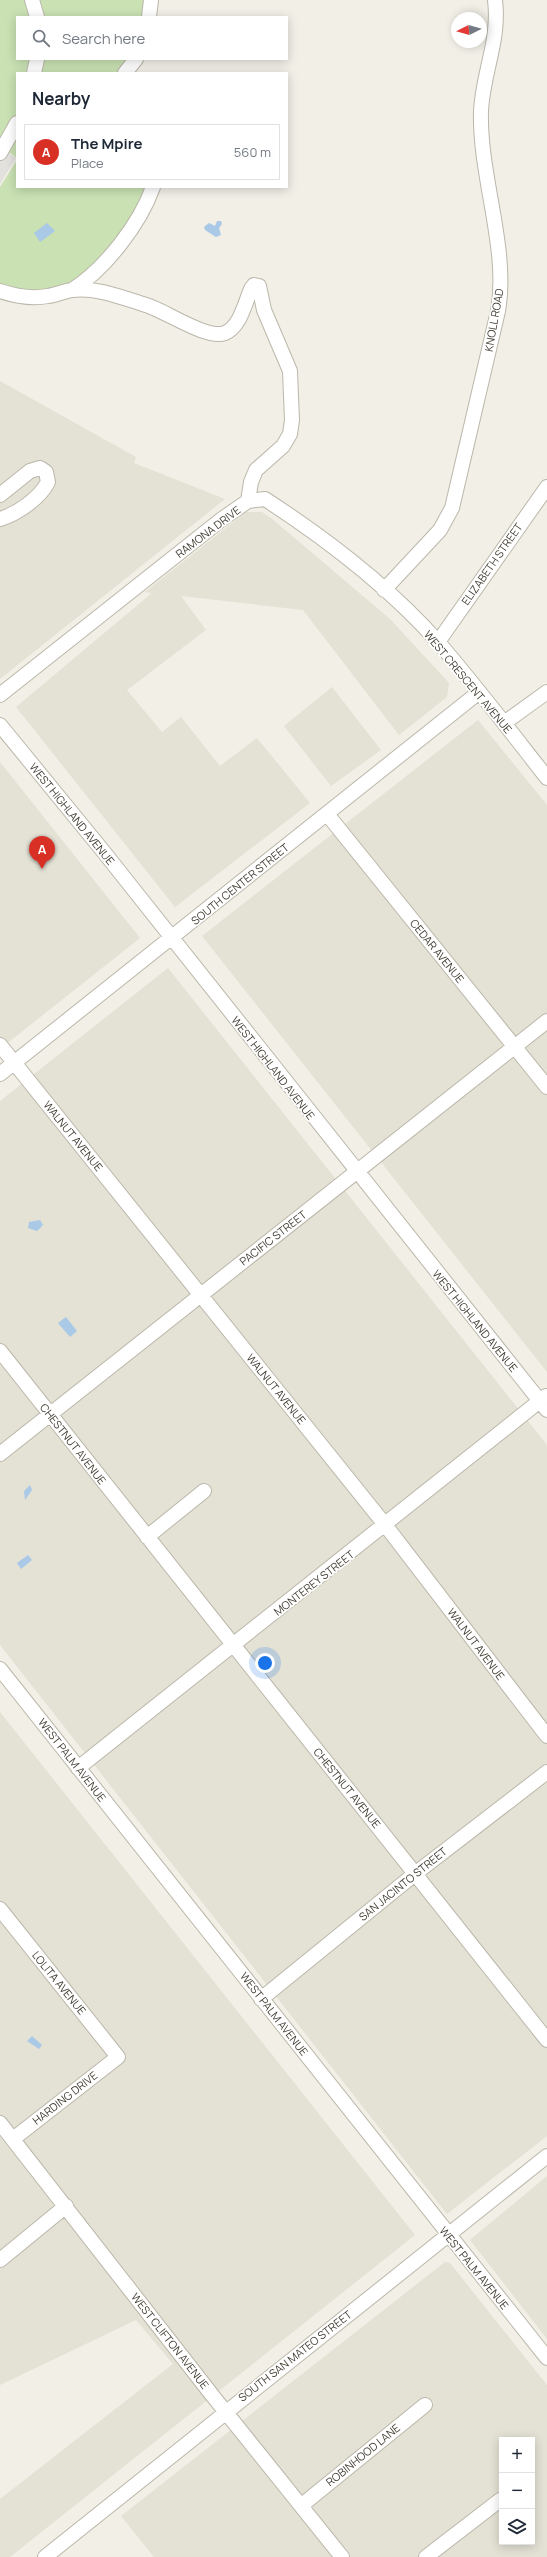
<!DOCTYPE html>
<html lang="en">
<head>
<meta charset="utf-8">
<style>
	:root { --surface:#fff; --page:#f2f2f3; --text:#1f2937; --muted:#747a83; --line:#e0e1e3; --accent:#d93025 }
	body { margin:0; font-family:Manrope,sans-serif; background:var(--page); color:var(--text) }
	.controls { position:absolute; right:12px; bottom:12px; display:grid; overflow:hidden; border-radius:0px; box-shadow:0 2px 10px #0003 }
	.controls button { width:36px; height:36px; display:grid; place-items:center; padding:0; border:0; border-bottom:1px solid var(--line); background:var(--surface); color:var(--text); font:20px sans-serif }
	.compass { position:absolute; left:451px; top:12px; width:36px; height:36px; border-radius:50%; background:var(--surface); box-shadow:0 2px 10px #0003; rotate:265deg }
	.you { position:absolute; left:265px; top:1663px; width:14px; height:14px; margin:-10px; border:3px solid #fff; border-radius:50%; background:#1a73e8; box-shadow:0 0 0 6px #1a73e833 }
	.badge { display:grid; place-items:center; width:26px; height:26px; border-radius:50%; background:var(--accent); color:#fff; font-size:13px; font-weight:700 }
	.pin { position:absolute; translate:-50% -33px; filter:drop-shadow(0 1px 2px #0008) }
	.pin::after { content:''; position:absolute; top:21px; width:14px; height:12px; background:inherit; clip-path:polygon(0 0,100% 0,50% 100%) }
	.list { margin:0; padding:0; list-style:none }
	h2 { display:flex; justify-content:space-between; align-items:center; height:52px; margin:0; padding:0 16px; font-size:17px }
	h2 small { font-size:13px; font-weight:400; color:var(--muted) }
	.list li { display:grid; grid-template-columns:26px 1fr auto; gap:12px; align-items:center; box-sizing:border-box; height:56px; margin:0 8px 8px; padding:0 8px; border:1px solid var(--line); border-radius:0px }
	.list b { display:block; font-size:15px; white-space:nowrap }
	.list p { margin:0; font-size:13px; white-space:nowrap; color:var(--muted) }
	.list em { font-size:13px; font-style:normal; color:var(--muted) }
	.icon { flex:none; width:22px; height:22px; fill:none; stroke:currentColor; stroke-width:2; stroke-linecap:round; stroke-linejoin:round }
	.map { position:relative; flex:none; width:547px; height:2557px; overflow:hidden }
	.search { position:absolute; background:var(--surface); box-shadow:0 2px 10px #0003; left:16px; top:16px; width:272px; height:44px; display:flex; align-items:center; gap:10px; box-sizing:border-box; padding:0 14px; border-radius:0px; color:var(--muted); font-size:15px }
	.panel { position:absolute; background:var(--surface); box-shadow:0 2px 10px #0003; left:16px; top:72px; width:272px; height:116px; border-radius:0px }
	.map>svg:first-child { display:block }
	.residential { fill:#e4e1d5; fill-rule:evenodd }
	.green { fill:#c9e1b3 }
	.parking { fill:#e2e1de }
	.water { fill:#a9c9e7 }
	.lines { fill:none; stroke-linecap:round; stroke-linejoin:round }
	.minor-casing { stroke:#bbb7aa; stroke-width:16 }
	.minor { stroke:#fff; stroke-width:14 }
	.labels { text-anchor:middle; stroke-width:3.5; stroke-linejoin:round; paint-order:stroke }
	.street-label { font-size:11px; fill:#433f36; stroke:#fff }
</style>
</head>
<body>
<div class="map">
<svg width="547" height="2557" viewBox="0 0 547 2557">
	<rect width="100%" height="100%" fill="#f1efe6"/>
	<path class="residential" d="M0,381L136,457L134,463L225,499L0,679Z
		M246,512H262L271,518L390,619L449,683L447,697L399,735L303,610L181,596L206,630L127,690L162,732L181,717L220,766L257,738L310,803L175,907L16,707L152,593L145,592Z
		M332,687L381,750L331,786L284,726Z
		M478,720L547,805V1372L202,936Z
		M0,762L140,938L0,1049Z
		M168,968L547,1445V2136L447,2214L0,1645V1101Z
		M0,1712L415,2235L10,2557H0V2499L173,2364L136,2320L0,2385Z
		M547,2176V2339L470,2240Z
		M445,2262L450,2263L547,2385V2557H154L121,2516ZM502,2440H532V2542H502Z"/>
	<path class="green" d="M0,0H145L142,17H17V59H129L118,73H17V158L0,146Z
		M17,160V187H150C126,224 92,288 42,292C29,294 13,288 0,286V187Z"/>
	<path class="parking" d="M0,147L16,158L0,184Z"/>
	<path class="water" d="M217,221H221L222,224L219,228L221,235L216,237L205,230L204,227L209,223L215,226Z
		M47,223L55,231L40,242L34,233Z
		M40,1220L43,1225L37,1231L28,1228L29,1222Z
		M66,1317L77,1331L70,1337L58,1323Z
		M30,1485L32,1490L25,1500L24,1491Z
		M28,1555L32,1560L21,1569L17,1563Z
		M32,2036L42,2045L39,2049L27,2041Z"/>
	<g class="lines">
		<defs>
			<path id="minor" d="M32,0L37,17
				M149,17L151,0
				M34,73L37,59
				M125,73L136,59
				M0,153L17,123
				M72,290C105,269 140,224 153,187
				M0,291C15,296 32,299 48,296C56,295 64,291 72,290C97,287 123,298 146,305C166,311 207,340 225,333C240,327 245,303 251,289L254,285L259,286L264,310L290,371L292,420L290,434L283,446L256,470L251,482L248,501
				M0,495L30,471L40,468L46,472L48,482C40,498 17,514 0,519
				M384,590L440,530L452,508L498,311C509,248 479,176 481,111C483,72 500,40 495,0
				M438,642L547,487
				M0,695L222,519L248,501L265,499C325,538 391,589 438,642C476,686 511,732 547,778
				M504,723L547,692
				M0,725L103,851L547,1410
				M327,814L547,1087
				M0,1045L386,1526L547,1736
				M0,1074L478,693
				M0,1351L547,2040
				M0,1454L547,1021
				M147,1537L204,1491
				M0,1669L547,2358
				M78,1768L546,1396
				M0,1909L118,2057L13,2139
				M261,1999L416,1873L547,1772
				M0,2123L212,2395L342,2557
				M0,2260L66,2206
				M302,2505L425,2405
				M45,2557L547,2156
				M426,2557L500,2500"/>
		</defs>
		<use href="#minor" class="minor-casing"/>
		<use href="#minor" class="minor"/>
	</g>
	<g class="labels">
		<g class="street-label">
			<text transform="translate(494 320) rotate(-80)" y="4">KNOLL ROAD</text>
			<text transform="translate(208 532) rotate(-37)" y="4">RAMONA DRIVE</text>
			<text transform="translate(492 564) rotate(-55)" y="4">ELIZABETH STREET</text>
			<text transform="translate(468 682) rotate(50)" y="4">WEST CRESCENT AVENUE</text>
			<text transform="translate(72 814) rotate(51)" y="4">WEST HIGHLAND AVENUE</text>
			<text transform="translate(240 884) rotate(-39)" y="4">SOUTH CENTER STREET</text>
			<text transform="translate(437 951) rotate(51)" y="4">CEDAR AVENUE</text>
			<text transform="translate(273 1068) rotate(52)" y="4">WEST HIGHLAND AVENUE</text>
			<text transform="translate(73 1136) rotate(51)" y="4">WALNUT AVENUE</text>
			<text transform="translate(273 1238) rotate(-38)" y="4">PACIFIC STREET</text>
			<text transform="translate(475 1321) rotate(51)" y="4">WEST HIGHLAND AVENUE</text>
			<text transform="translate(276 1389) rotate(51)" y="4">WALNUT AVENUE</text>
			<text transform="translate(73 1444) rotate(52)" y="4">CHESTNUT AVENUE</text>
			<text transform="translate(314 1583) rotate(-38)" y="4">MONTEREY STREET</text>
			<text transform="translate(476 1644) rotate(53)" y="4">WALNUT AVENUE</text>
			<text transform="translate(72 1760) rotate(52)" y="4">WEST PALM AVENUE</text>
			<text transform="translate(347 1788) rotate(51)" y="4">CHESTNUT AVENUE</text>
			<text transform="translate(403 1884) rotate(-39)" y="4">SAN JACINTO STREET</text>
			<text transform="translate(59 1983) rotate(51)" y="4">LOLITA AVENUE</text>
			<text transform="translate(274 2014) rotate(52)" y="4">WEST PALM AVENUE</text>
			<text transform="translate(65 2098) rotate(-38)" y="4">HARDING DRIVE</text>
			<text transform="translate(474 2268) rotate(51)" y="4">WEST PALM AVENUE</text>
			<text transform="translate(170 2341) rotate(52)" y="4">WEST CLIFTON AVENUE</text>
			<text transform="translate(295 2356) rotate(-38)" y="4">SOUTH SAN MATEO STREET</text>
			<text transform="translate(363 2455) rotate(-39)" y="4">ROBINHOOD LANE</text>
		</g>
	</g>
</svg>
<div class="controls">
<button>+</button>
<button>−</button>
<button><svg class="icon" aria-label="layers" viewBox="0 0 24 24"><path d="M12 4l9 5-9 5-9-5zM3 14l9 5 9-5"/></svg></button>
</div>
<svg class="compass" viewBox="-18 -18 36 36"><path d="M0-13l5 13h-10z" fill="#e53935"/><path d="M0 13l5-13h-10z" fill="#747a83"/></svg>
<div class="you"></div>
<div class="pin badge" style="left:42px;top:869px">A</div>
<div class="search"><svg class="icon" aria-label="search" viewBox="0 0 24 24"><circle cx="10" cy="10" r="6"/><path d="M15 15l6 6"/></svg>Search here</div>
<section class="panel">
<h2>Nearby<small></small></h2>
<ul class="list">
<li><span class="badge">A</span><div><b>The Mpire</b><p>Place</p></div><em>560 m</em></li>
</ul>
</section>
</div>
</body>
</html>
